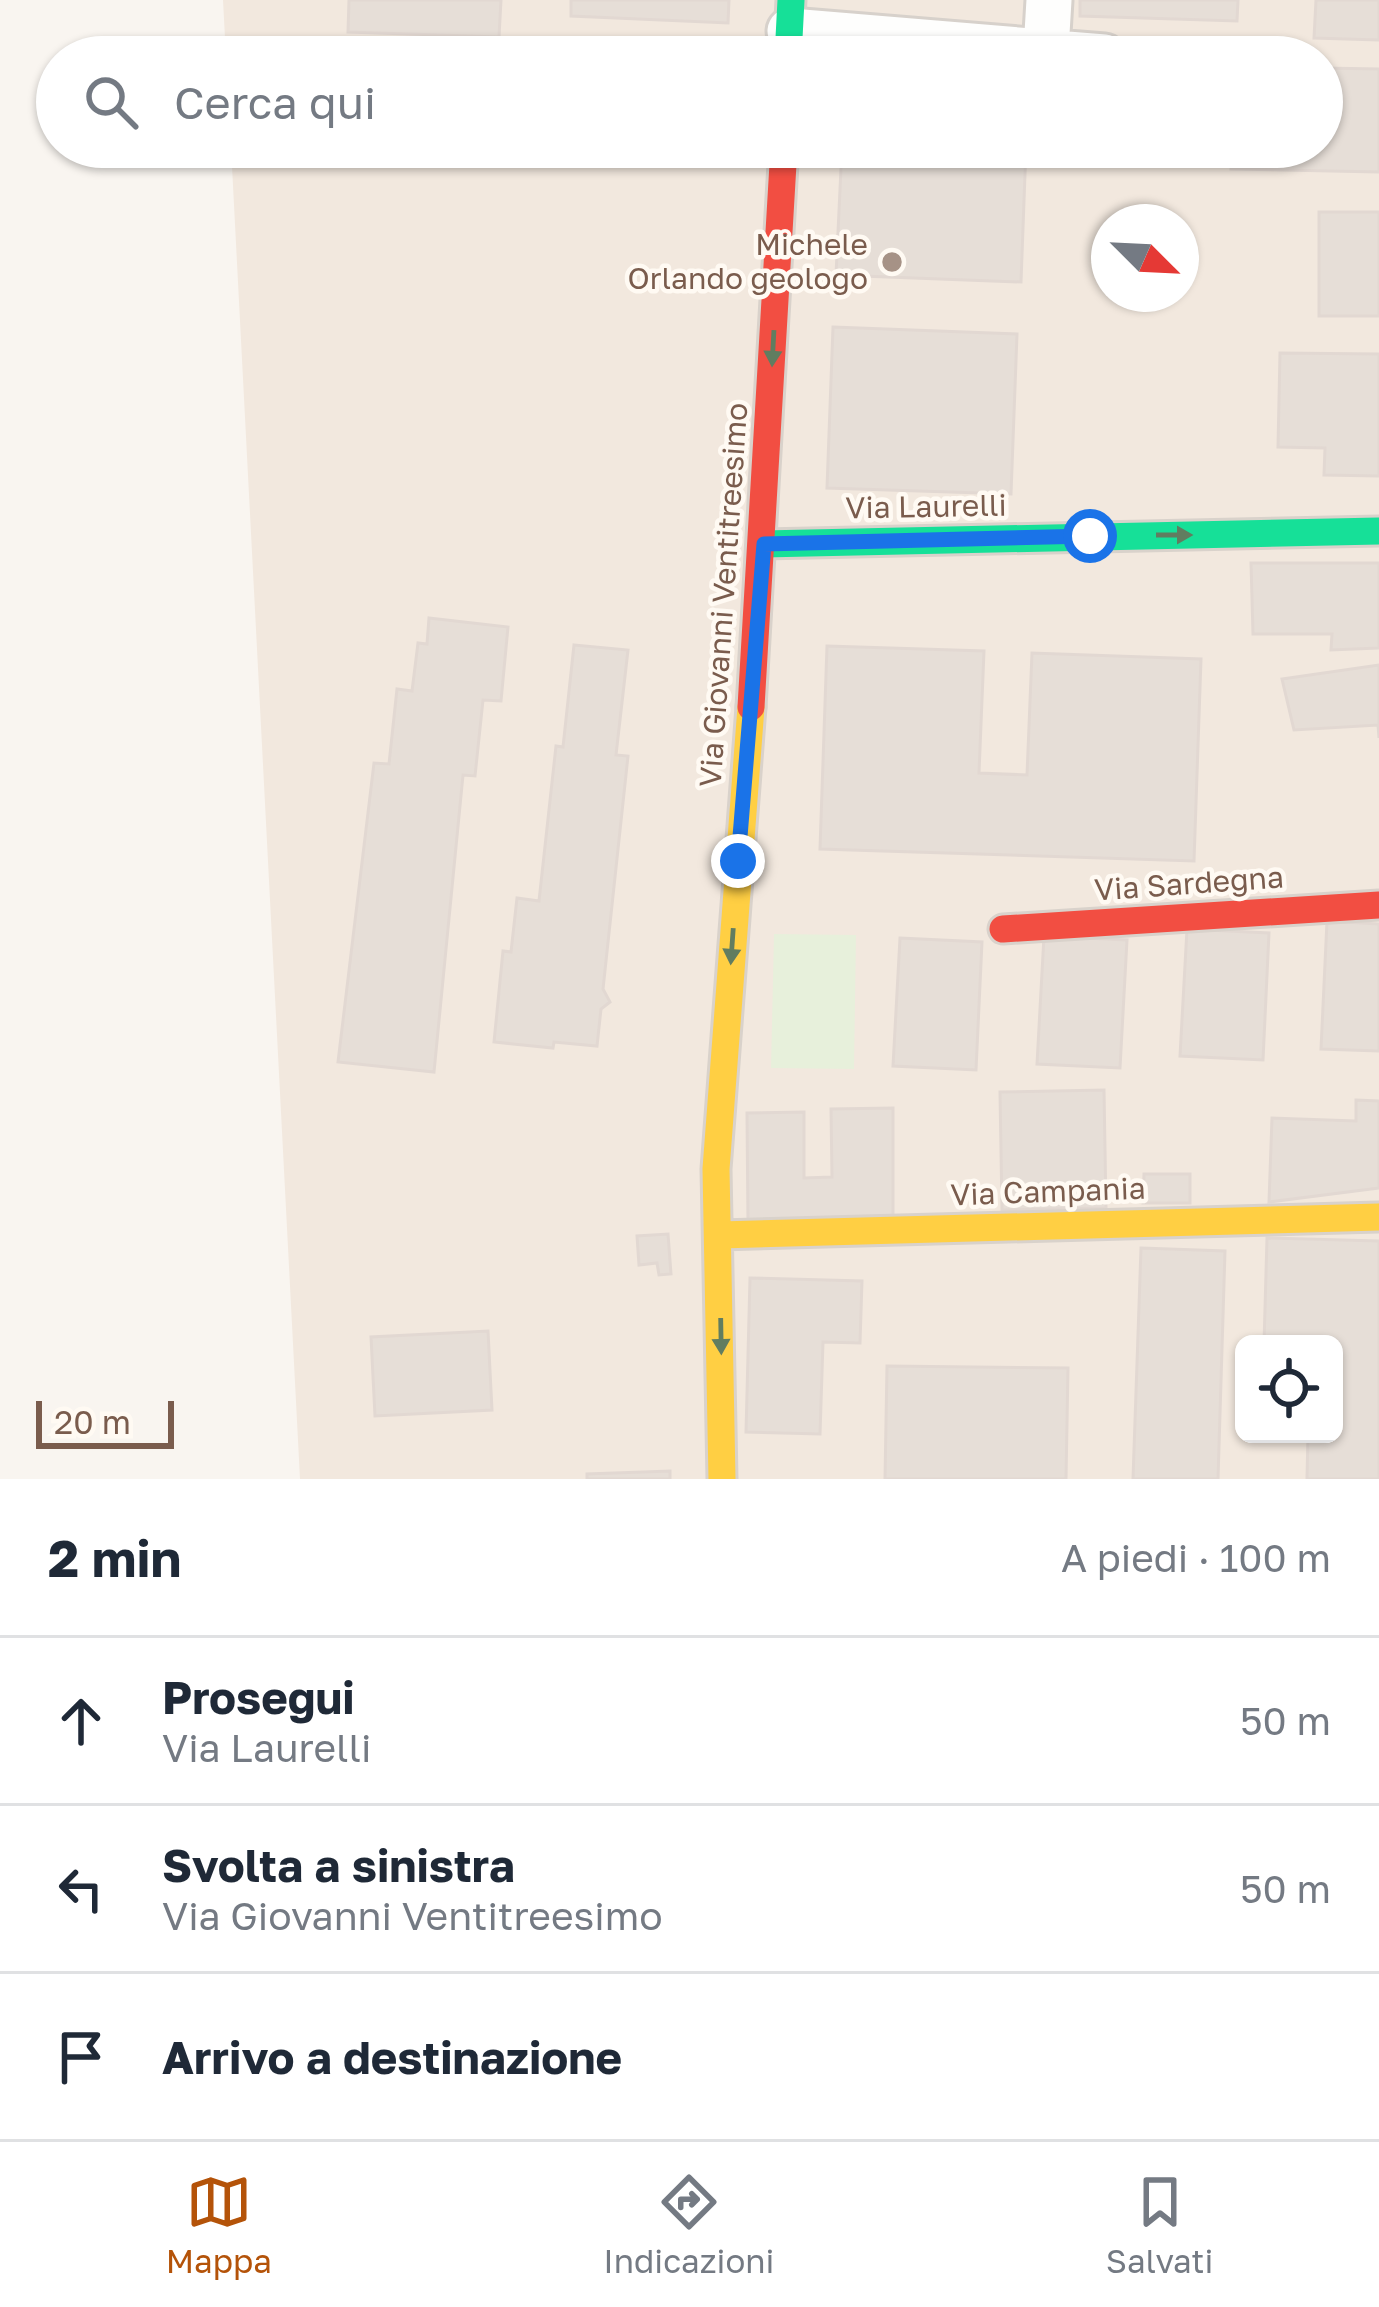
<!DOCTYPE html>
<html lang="it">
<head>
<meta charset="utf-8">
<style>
	:root { --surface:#fff; --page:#f2f2f3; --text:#1f2937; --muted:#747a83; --line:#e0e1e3; --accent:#b45309 }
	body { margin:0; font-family:"Golos Text",sans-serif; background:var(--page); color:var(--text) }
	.controls { position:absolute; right:36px; bottom:36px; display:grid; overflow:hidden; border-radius:18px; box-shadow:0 3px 9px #0004 }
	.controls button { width:108px; height:108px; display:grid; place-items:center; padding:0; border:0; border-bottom:3px solid var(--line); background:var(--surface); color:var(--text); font:60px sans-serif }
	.compass { position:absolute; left:1091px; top:204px; width:108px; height:108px; border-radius:50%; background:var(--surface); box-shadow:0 3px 9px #0004; rotate:114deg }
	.scale { position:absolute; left:36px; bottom:30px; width:138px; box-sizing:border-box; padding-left:12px; border:6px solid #7a5c4d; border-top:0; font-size:33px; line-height:42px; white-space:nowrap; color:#7a5c4d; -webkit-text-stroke:9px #fffaf3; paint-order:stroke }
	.stop { position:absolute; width:36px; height:36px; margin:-27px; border:9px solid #1a73e8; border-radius:50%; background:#fff }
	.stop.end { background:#1a73e8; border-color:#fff; box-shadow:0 3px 12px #0008 }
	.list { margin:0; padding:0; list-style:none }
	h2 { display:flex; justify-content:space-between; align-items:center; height:156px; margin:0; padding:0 48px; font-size:51px }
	h2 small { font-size:39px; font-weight:400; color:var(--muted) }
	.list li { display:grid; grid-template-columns:78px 1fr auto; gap:36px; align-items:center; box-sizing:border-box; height:168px; padding:0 48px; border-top:3px solid var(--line) }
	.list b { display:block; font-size:45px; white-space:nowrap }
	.list p { margin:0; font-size:39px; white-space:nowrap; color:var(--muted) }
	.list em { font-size:39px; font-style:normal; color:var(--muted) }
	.icon { flex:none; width:66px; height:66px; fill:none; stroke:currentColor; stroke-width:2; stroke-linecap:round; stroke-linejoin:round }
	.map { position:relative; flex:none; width:1379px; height:1479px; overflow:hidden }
	.search { position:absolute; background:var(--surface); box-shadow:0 3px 9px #0004; left:36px; right:36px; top:36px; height:132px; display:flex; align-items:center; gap:30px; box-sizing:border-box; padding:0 42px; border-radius:66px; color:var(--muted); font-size:45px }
	.sheet { height:660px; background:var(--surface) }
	nav { display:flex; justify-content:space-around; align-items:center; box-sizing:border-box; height:168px; border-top:3px solid var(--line); background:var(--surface); font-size:33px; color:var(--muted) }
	nav a { display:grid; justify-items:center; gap:6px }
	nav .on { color:var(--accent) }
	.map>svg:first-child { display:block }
	.residential { fill:#f2e8de; fill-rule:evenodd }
	.green { fill:#e7f0db }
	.building { fill:#e6ded7; stroke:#e2d8d2; stroke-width:3 }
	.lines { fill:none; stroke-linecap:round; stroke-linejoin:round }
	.street-casing { stroke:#d7d1cb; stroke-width:51 }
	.fast-casing { stroke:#d9d2cb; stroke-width:33 }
	.slow-casing { stroke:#d9d2cb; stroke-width:33 }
	.jam-casing { stroke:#d9d2cb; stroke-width:33 }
	.street { stroke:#fefefd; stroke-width:45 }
	.fast { stroke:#16e098; stroke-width:27 }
	.slow { stroke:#ffcf43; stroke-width:27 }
	.jam { stroke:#f24e42; stroke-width:27 }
	.oneway { fill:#617d60 }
	.route { stroke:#1a73e8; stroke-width:15 }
	.poi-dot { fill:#a69286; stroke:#fffaf3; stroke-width:4.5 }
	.labels { text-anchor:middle; stroke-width:9; stroke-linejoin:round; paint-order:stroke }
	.poi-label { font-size:30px; fill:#7a5c4d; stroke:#fffaf3; text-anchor:end }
	.street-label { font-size:30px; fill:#7a5c4d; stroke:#fffaf3 }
</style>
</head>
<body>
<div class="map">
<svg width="1379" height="1479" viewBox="0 0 1379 1479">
	<rect width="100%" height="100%" fill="#f9f5f0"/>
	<path class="residential" d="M223,0H1379V1479H300L231,147H1322V57H226ZM1109,222H1181V294H1109ZM1244,1344H1334V1434H1244Z"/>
	<path class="green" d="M774,934L856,935L854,1069L771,1068Z"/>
	<path class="building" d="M349,0H501L499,37L348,32Z
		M571,0H729L728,23L571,16Z
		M1080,0H1238L1237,21L1080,16Z
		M1316,0H1379V40L1314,38Z
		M1322,68L1379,69V172L1231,169L1232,147H1322Z
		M842,147H1026L1021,282L836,275Z
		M1319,212H1379V316H1319Z
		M833,327L1017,334L1011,494L827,488Z
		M1280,353L1379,354V476L1324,475L1325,448L1278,447Z
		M1251,563H1379V648L1331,650L1332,634H1253Z
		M429,618L508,627L501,701L483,700L475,776L463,775L434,1072L338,1062L374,763L389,764L397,689L412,691L418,643L427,644Z
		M574,645L628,650L616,755L628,756L603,989L610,1002L601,1009L597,1046L554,1042L553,1048L494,1042L503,951L511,952L517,898L539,901L556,746L563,747Z
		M827,646L984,651L979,773L1027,775L1032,653L1201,659L1194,861L820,849Z
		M1379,665V738L1378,725L1294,730L1282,679Z
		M1327,921L1379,924V1051L1321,1049Z
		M1187,929L1269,933L1263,1060L1180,1056Z
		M1044,936L1127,940L1120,1068L1037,1064Z
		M900,938L982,942L976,1070L893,1066Z
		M1104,1090L1106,1208L1002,1210L1000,1092Z
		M1356,1100L1379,1101V1188L1269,1202L1272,1118L1356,1121Z
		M893,1108V1222L748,1223L747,1113L804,1112V1178L832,1177L831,1109Z
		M1144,1174H1190V1203H1143Z
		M668,1234L671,1274L659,1275L657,1263L639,1265L637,1236Z
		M1267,1238L1379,1241V1479H1307L1308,1434H1334V1344H1264Z
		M1141,1248L1225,1251L1218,1479H1133Z
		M750,1278L862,1281L860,1343L823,1342L820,1434L746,1432Z
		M488,1331L492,1410L375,1416L371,1337Z
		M887,1366L1068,1368L1066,1479H885Z
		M670,1471V1479H587V1474Z"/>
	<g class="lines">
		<defs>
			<path id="street" d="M790,31L1104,57
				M1046,50L1049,0"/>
			<path id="fast" d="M788,57L791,0
				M763,544L1379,531"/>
			<path id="slow" d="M720,1235L1379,1217
				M722,1479L716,1169L751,707"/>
			<path id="jam" d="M751,707L784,147
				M1003,929L1379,905"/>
		</defs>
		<use href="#street" class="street-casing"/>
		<use href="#fast" class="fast-casing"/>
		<use href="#slow" class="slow-casing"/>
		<use href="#jam" class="jam-casing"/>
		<use href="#street" class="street"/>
		<use href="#fast" class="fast"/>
		<use href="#slow" class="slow"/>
		<use href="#jam" class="jam"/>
	</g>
	<defs><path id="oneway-solid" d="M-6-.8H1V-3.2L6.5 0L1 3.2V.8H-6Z" transform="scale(3)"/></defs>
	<g class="oneway">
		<use href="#oneway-solid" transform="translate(773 348) rotate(93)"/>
		<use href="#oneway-solid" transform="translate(1174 535)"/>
		<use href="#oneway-solid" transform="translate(732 946) rotate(94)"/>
		<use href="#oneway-solid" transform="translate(721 1336) rotate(89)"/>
	</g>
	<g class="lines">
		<path class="route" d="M738,861L764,544L1090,536"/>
	</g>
	<circle class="poi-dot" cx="892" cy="262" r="12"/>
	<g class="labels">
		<g class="poi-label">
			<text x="868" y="255">Michele<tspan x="868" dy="34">Orlando geologo</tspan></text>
		</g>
		<g class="street-label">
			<text transform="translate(926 507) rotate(-1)" y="10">Via Laurelli</text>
			<text transform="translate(724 595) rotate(-86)" y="10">Via Giovanni Ventitreesimo</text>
			<text transform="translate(1189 884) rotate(-4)" y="10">Via Sardegna</text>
			<text transform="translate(1048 1192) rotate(-2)" y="10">Via Campania</text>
		</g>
	</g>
</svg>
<div class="controls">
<button><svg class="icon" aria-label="locate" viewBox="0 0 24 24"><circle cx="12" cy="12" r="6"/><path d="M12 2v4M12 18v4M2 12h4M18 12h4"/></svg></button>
</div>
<svg class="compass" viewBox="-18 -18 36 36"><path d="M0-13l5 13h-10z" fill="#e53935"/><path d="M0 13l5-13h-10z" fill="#747a83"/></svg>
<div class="scale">20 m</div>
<div class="stop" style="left:1090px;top:536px"></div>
<div class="stop end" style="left:738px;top:861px"></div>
<div class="search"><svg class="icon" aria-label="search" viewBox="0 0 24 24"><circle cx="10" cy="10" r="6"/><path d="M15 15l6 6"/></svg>Cerca qui</div>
</div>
<section class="sheet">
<h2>2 min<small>A piedi · 100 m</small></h2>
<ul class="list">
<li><svg class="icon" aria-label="ahead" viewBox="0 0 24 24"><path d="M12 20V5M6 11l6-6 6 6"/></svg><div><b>Prosegui</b><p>Via Laurelli</p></div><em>50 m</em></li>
<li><svg class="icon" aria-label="left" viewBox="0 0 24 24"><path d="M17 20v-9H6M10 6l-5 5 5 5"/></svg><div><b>Svolta a sinistra</b><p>Via Giovanni Ventitreesimo</p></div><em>50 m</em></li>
<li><svg class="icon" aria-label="arrive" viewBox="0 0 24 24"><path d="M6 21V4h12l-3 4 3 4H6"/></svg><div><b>Arrivo a destinazione</b></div></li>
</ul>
</section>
<nav>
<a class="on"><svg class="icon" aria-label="map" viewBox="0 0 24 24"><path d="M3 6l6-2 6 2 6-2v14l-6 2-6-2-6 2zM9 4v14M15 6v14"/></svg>Mappa</a>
<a><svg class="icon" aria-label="directions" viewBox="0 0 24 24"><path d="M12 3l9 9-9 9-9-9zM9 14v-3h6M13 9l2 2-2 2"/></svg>Indicazioni</a>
<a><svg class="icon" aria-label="saved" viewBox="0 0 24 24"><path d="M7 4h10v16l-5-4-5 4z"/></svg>Salvati</a>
</nav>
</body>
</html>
